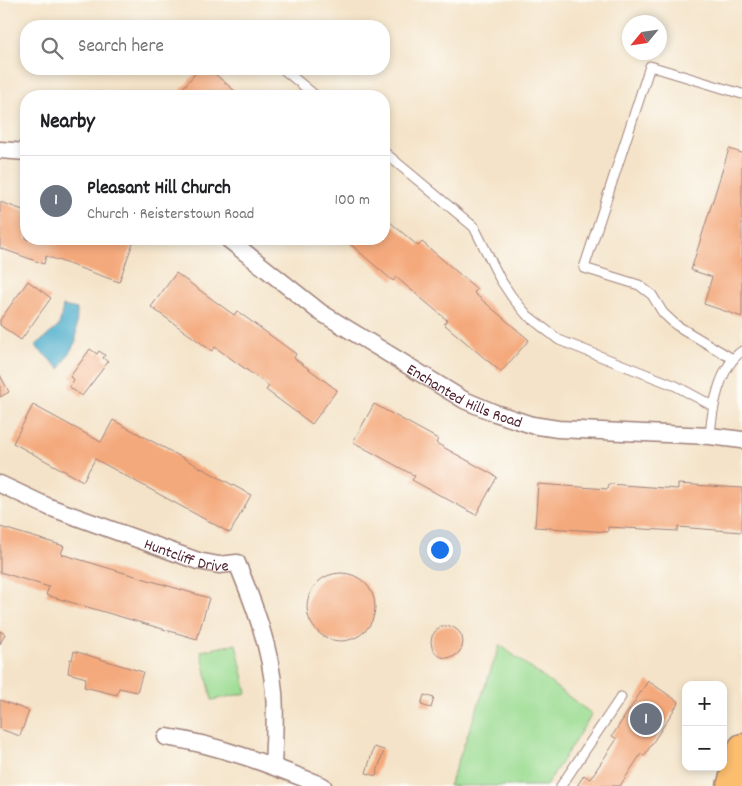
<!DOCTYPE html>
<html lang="en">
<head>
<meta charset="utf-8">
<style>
	:root { --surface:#fff; --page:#f2f2f2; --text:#202124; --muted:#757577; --line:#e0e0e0; --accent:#ea580c }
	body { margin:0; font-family:Dekko,sans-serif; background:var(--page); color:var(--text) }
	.controls { position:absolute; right:15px; bottom:15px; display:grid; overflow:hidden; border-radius:10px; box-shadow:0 2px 8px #0003 }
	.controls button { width:45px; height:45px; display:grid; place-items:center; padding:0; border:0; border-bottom:1px solid var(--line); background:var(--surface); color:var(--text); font:25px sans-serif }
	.compass { position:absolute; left:622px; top:15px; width:45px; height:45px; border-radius:50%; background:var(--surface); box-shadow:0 2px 8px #0003; rotate:241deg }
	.you { position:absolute; left:439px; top:549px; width:18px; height:18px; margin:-12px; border:4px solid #fff; border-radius:50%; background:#1a73e8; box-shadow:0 0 0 8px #1a73e833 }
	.badge { display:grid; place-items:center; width:32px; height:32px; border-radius:50%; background:var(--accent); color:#fff; font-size:16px; font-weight:700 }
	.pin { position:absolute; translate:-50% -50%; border:2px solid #fff; box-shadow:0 1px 5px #0006 }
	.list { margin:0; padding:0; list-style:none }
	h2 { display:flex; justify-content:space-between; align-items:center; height:65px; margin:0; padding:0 20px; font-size:21px }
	h2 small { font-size:16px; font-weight:400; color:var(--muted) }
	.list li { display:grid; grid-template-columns:32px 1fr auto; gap:15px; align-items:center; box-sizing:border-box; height:90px; padding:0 20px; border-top:1px solid var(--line) }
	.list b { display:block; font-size:19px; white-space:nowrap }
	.list p { margin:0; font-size:16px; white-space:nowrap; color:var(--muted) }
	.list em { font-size:16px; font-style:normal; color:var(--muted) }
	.icon { flex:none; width:28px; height:28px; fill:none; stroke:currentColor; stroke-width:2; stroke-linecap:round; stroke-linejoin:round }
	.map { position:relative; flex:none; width:742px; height:786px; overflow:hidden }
	.search { position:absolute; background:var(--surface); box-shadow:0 2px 8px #0003; left:20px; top:20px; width:370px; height:55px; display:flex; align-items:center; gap:12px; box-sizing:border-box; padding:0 18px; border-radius:20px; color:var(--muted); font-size:19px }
	.panel { position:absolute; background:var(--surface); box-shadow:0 2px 8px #0003; left:20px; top:90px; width:370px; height:155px; border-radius:20px }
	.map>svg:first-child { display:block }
	.green { fill:#9bdc92; stroke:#727e5e }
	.water { fill:#4cadcb; stroke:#4b667b }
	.building { fill:#f4a97b }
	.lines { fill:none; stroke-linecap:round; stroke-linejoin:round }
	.lane-casing { stroke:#9f817a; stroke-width:11 }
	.street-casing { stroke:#9f817a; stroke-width:19 }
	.primary-casing { stroke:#9f817a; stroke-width:29 }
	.lane { stroke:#fff; stroke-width:9 }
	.street { stroke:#fff; stroke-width:16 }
	.primary { stroke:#fbbd6e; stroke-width:26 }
	.labels { text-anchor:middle; stroke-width:4; stroke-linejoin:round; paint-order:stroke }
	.street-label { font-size:16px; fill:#4a1f2b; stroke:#fdfcf7 }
</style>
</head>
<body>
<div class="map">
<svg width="742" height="786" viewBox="0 0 742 786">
	<rect width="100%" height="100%" fill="#fdfcf7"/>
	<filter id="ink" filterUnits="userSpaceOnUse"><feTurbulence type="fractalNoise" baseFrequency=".02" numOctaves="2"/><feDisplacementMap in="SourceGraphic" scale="10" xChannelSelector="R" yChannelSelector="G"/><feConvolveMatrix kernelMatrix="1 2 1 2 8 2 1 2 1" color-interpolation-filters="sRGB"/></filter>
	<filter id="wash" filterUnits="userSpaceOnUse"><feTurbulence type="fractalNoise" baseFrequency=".0096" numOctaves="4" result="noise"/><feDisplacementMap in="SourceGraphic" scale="20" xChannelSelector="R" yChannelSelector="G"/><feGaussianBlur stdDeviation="1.12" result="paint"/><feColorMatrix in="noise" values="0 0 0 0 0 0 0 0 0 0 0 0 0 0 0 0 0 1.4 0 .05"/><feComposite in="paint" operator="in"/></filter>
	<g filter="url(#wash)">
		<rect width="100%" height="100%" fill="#f4e3c8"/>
		<path class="green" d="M236,644L247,693L212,700L201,651Z
			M500,645L592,714L546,786H449Z"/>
		<path class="water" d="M63,306L77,309L76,341L60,369L35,346L59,326Z"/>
		<g id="blocks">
			<path class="building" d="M199,69H209L241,96H176Z
				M729,149L742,153V317L704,304L712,277L691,270Z
				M0,202L26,211V239L134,240L119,282L46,256L44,264L0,248Z
				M384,217L418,246L422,242L477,289L474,293L529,340L501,372L444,324L447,320L396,277L393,281L349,243L353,239H384Z
				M176,273L234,315L237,311L296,354L294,358L337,390L312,424L266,390L269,386L215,347L212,351L151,307Z
				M28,281L51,298L21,340L0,325V320Z
				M90,349L97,354L99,351L105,355L103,358L108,362L82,396L69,387L74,380L70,377Z
				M0,375L9,392L0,397Z
				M374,404L438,439L436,443L497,477L476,515L412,480L415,476L353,442Z
				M33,405L101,442L113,420L251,495L230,533L95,459L83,481L13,443Z
				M538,484L608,489L609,484L678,489V484L742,488V532L678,527V531L608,527V532L535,527Z
				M0,527L64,546L61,554L209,598L197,639L46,595L49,587L0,572Z
				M307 607a34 34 0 1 1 68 0a34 34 0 1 1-68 0Z
				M431 642a16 16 0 1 1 32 0a16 16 0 1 1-32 0Z
				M0,631L5,634L0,644Z
				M74,651L143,672L137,692L119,688L117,695L84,687L86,678L68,673L70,659L72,660Z
				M648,681L679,702L644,756L641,754L620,786H577L584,775L590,779L617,739L612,736Z
				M424,695L434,698L431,708L421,705Z
				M0,700L29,711L20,736L0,729Z
				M374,747L384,750L376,776L366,773Z"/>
		</g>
	</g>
	<g filter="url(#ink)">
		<use href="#blocks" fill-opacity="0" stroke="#9f817a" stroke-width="1"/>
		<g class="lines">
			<defs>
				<path id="lane" d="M283,69L316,96
					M384,152L474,227L500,279L512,297L527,315L559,340L676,386L713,406
					M731,358L676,325L663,313L652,295L639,285L584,268L650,66L742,94
					M710,436C712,409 719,367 742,351
					M561,786L621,697"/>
				<g id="street">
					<path d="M0,150L26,152"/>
					<path id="s1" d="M228,239L320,312L464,400L495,413L532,425L558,429L710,436L742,440"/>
					<path id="s2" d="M0,484L49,507L198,561L219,565L237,563C254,604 271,649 274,693C276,717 274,742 273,766"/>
					<path d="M166,737C220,745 273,766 323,786"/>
				</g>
				<path id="primary" d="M730,786L742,747"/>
			</defs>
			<use href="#lane" class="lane-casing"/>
			<use href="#street" class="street-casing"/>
			<use href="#primary" class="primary-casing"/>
			<use href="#lane" class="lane"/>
			<use href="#street" class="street"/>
			<use href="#primary" class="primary"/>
		</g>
	</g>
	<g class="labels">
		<g class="street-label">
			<text dy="6" stroke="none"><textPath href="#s1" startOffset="285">Enchanted Hills Road</textPath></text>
			<text dy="6" stroke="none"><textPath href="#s2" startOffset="200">Huntcliff Drive</textPath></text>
		</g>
	</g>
</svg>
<div class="controls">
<button>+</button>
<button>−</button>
</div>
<svg class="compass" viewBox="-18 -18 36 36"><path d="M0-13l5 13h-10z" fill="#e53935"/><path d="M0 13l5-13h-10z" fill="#757577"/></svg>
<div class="you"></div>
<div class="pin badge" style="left:646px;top:719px;background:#6b7280">1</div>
<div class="search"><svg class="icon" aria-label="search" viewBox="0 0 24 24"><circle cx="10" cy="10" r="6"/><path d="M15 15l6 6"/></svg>Search here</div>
<section class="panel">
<h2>Nearby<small></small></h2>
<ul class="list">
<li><span class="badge" style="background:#6b7280">1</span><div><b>Pleasant Hill Church</b><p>Church · Reisterstown Road</p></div><em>100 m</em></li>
</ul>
</section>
</div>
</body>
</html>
